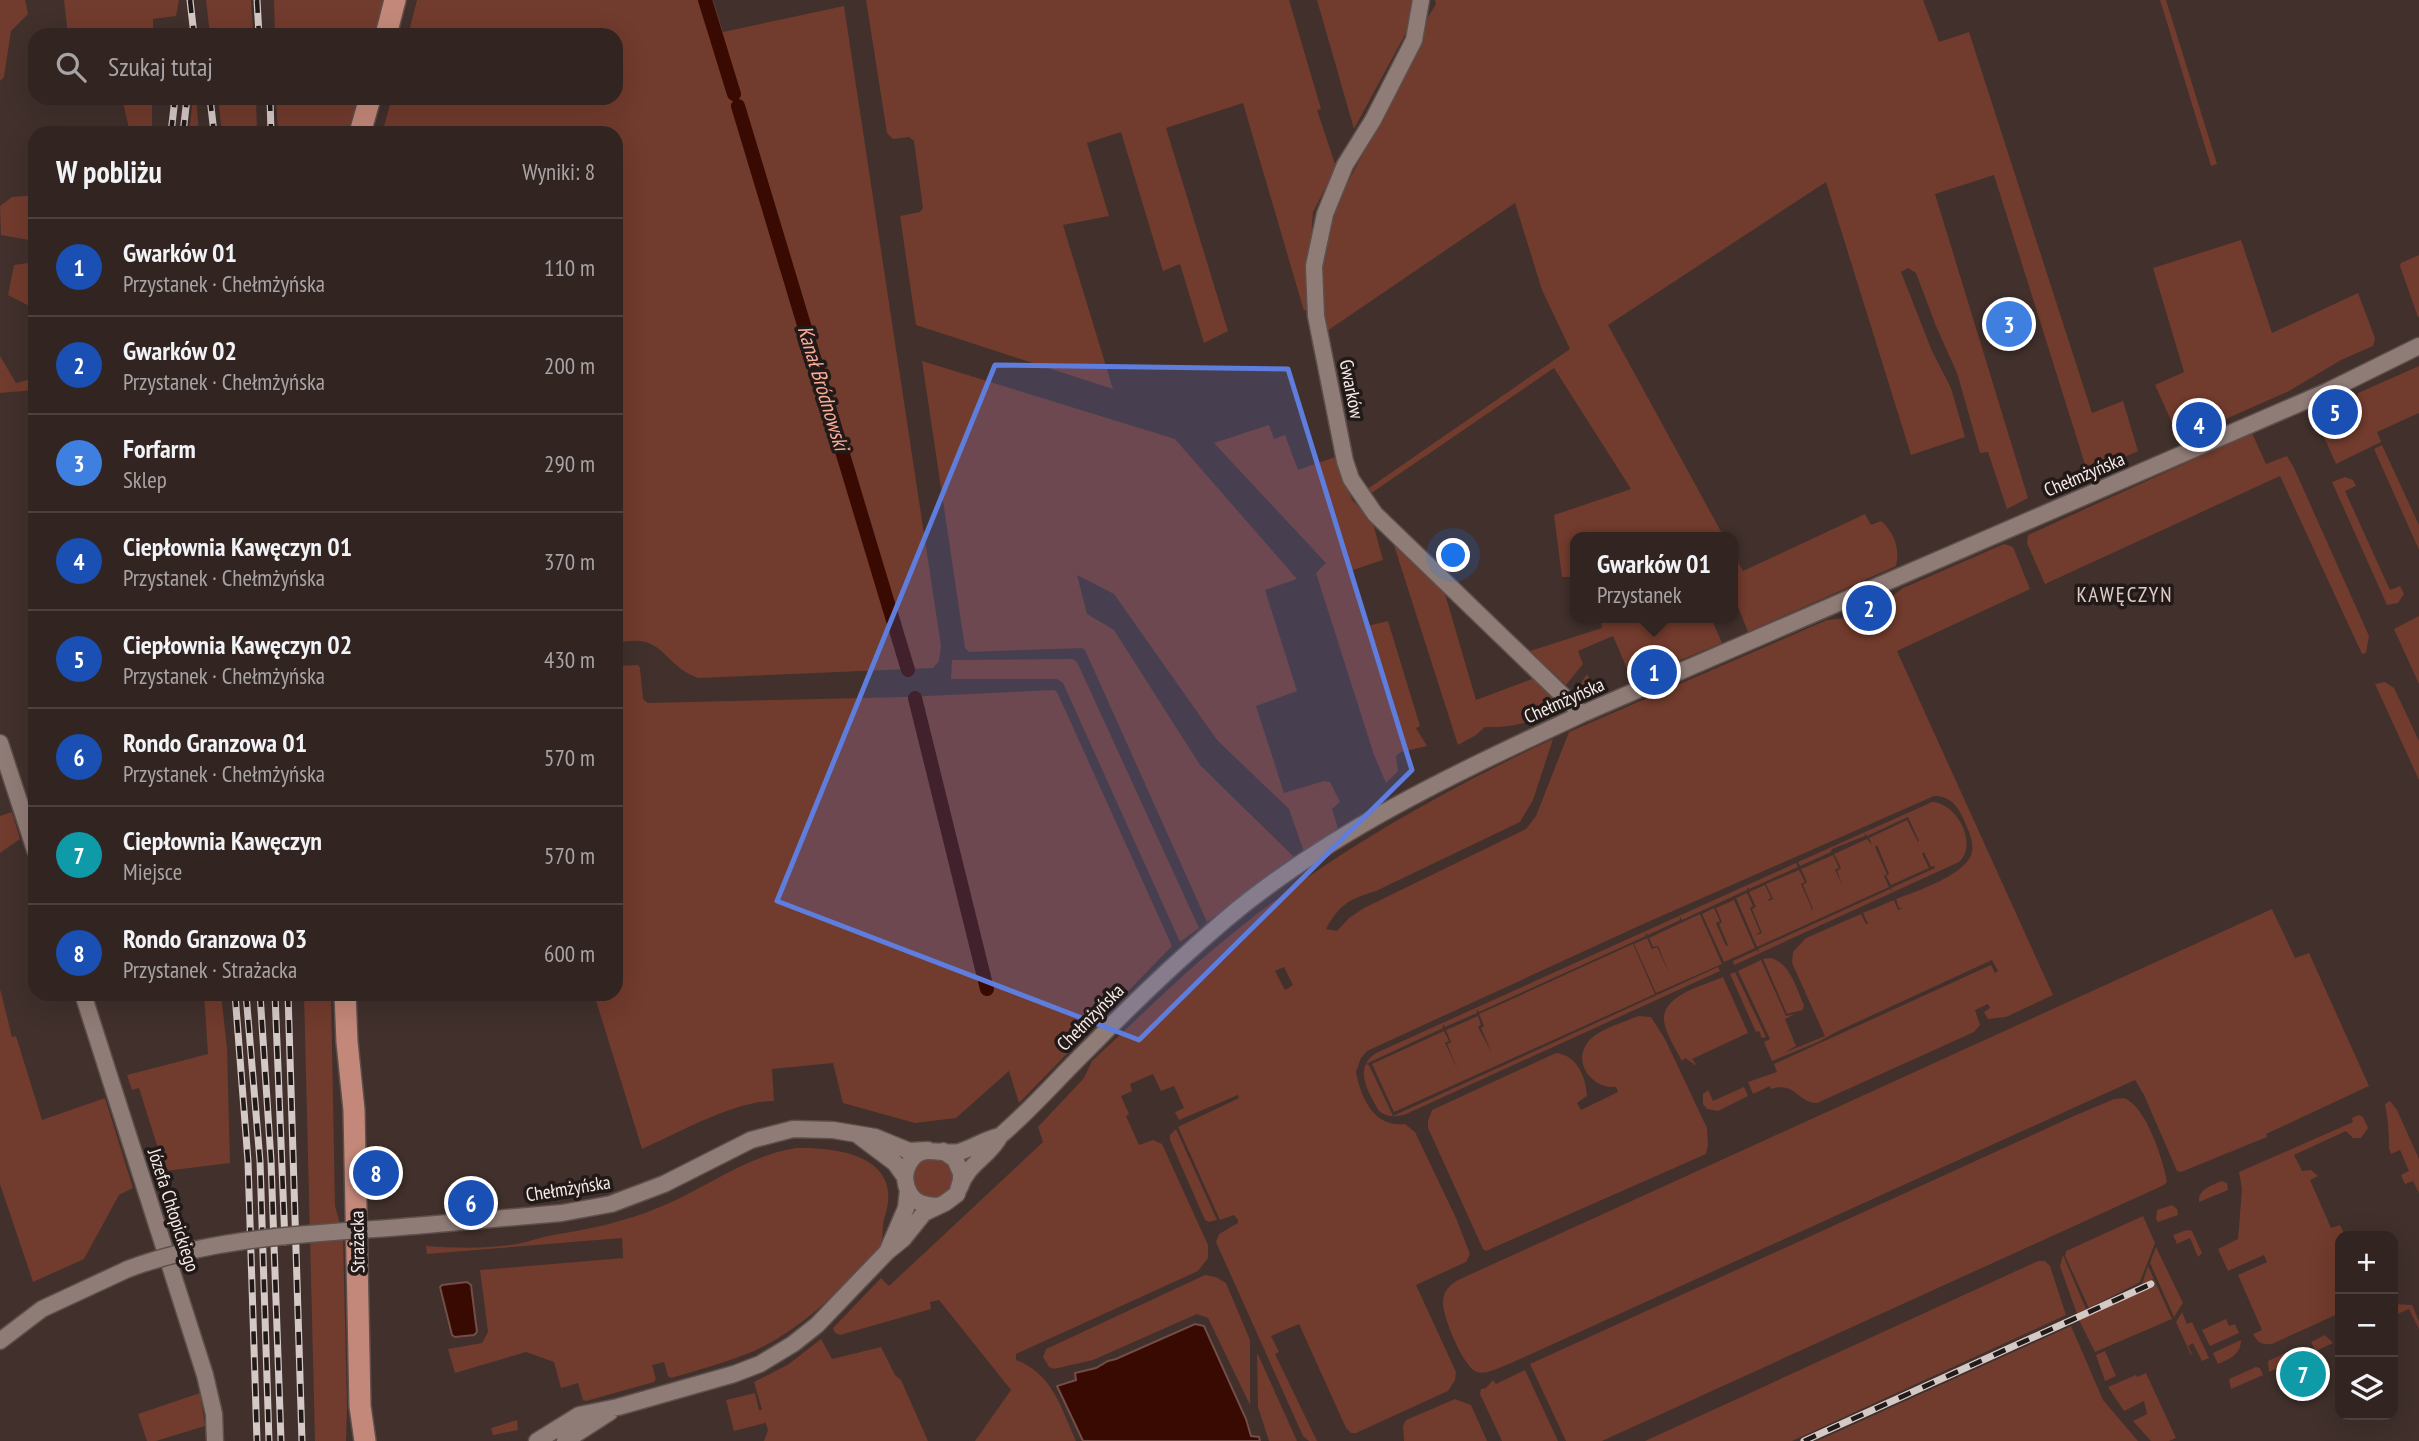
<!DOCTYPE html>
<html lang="pl">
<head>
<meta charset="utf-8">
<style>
	:root { --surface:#312421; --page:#392c2a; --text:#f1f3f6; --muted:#a8a4a5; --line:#4c413f; --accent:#d93025 }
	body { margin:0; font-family:"PT Sans Narrow",sans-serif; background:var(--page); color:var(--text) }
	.controls { position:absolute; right:21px; bottom:21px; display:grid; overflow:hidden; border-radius:14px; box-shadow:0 7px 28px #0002 }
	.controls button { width:63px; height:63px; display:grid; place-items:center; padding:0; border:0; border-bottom:2px solid var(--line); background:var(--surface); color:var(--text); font:35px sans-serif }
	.you { position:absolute; left:1454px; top:556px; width:24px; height:24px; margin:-18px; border:5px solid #fff; border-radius:50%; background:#1a73e8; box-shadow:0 0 0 10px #1a73e833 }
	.badge { display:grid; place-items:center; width:46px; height:46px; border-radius:50%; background:var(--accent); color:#fff; font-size:23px; font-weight:700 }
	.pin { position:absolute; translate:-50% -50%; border:4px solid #fff; box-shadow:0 2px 7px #0006 }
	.popup { position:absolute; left:1570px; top:532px; width:168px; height:91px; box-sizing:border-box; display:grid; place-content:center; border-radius:14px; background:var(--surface); filter:drop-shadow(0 2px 5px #0005); font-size:23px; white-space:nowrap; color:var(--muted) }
	.popup b { font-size:26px; color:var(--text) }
	.popup::after { content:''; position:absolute; left:50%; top:100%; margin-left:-14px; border:14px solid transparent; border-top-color:var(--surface) }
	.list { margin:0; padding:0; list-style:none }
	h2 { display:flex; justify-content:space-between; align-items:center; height:91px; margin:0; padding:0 28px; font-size:30px }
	h2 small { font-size:23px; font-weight:400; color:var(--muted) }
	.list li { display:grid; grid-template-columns:46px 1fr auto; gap:21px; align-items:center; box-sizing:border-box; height:98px; padding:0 28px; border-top:2px solid var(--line) }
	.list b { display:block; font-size:26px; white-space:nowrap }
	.list p { margin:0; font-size:23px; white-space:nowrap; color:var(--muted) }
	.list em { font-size:23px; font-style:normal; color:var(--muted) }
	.icon { flex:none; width:38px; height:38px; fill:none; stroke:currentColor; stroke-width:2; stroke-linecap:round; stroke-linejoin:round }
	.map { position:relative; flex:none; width:2419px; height:1441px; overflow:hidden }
	.search { position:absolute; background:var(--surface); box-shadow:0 7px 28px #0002; left:28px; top:28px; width:595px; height:77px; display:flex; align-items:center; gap:18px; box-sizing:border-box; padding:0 24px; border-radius:21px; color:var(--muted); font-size:26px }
	.panel { position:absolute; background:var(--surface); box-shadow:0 7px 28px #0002; left:28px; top:126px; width:595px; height:875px; border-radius:21px }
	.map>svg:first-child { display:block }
	.green { fill:#713b2d; fill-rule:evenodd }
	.water { fill:#390a01; stroke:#724e46; stroke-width:2 }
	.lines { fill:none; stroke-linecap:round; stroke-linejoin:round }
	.canal { stroke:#390a01; stroke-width:14 }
	.minor-casing { stroke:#5d4f4b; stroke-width:19 }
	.major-casing { stroke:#5d4f4b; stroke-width:24 }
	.minor { stroke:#907c77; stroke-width:16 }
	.major { stroke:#c38879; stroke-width:21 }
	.rail-casing { stroke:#d5c9c6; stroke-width:7 }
	.rail { stroke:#221a18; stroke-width:4.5; stroke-dasharray:13; stroke-linecap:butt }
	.minor-bridge-casing { stroke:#5d4f4b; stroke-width:19; stroke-linecap:butt }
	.minor-bridge { stroke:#907c77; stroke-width:16 }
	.marked { fill:#5e7ddd; fill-opacity:0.2; stroke:#5e7ddd; stroke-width:5; stroke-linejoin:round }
	.labels { text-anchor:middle; stroke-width:7; stroke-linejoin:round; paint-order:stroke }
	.street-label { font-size:19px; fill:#f6ebe8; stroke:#221a18 }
	.water-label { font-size:21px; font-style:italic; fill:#fdac97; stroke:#221a18 }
	.neighbourhood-label { font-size:21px; letter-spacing:2px; fill:#e2ccc6; stroke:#221a18 }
</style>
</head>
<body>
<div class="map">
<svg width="2419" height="1441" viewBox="0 0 2419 1441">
	<rect width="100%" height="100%" fill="#41302c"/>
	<path class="green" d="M0,0H25L28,14L11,31L4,77L0,81Z
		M64,0H179L176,16L153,19V35H68Z
		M206,0H251L253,35H210Z
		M274,0H386L377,35H275Z
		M417,0H713L723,32L844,6L941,646L939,661L933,668L698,678C660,664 666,632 616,643V133H382L392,98H616V35H408Z
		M866,0H1289L1321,109L1317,110L1336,167L1313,212L1309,265V307L1304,311L1243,103L1166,128L1228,331L1204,343L1180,264L1163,271L1121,132L1087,143L1109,216L1063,225L1113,389L916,325L900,216L920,212L923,208L914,141L909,137L893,139L887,133Z
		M1317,0H1416L1415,16L1354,129Z
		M1435,0H1923L1939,42L1969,32L2092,413L2123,401L2138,451L2088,474L1994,175L1935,194L2028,498L2007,509L1988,452L1980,453L1957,373L1936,326L1916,273L1908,268L1901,272L1932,351L1951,388L1965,437L1911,455L1826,182L1608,325L1724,537H1575V577H1562L1554,515L1631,489L1554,368L1370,494L1366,490L1570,349L1542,290L1515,203L1327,331L1322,296V260L1333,210L1419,48L1425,22L1436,4Z
		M2160,0H2166L2217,164L2211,166Z
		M122,98H152V133H130Z
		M193,98H196L199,133H189Z
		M218,98H256L257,133H222Z
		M276,98H360L351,133H278Z
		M35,195V241L1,235L0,206L12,197Z
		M2241,240L2272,333L2358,293L2375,338L2373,346L2341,360L2289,391L2210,426L2206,418L2190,425L2191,432L2179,438L2155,385L2184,372L2153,268Z
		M2419,255V317H2418L2400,266L2401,263Z
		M35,262V309L8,295L14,265Z
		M0,356L16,383L35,378V390L0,393Z
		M922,361L1175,439L1297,579L1265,590L1297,691L1256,706L1284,793L1324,781L1330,782L1340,802L1332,809L1338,828L1304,852L1289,809L1217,740L1114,594L1077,575L1087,614L1114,630L1200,765L1295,858L1207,922L1085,650L1082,648L969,652L965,648Z
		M2419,366V413L2377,432L2381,442L2336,464L2316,419L2318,416L2324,415L2327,420L2345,412L2344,404L2358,398V393Z
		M1269,425L1274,439L1285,435L1298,470L1338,456L1352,500L1372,520L1383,560L1350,571L1367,626L1388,621L1420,726L1416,728L1427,746L1401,752L1396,756L1398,771L1386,783L1374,755L1316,573L1326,563L1214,443Z
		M2252,433L2266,464L2287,456L2294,468L2369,636L2366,653L2362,654L2280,476L2045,584L2027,543L2028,535Z
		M2382,445L2419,525V550L2374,449Z
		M2345,477L2353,480L2356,486L2345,491L2390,590L2400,586L2404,594L2398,603L2387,605L2332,482Z
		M1865,514L1871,525L1881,521C1895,533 1900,549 1896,566L1748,632L1733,594V553L1743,571Z
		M1392,539L1443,587L1476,700L1535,678L1552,696C1549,724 1507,728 1485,727L1476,735L1458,745Z
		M2004,544L2013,547L2030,589L1897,651L2053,995L2006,1017L1988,1019L1984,1012L1990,1008L1988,1004L1975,1010L1980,1025L1974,1032L1817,1103C1796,1102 1796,1081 1771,1089L1770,1086L1753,1094L1748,1082L1777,1072L1774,1064L1991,965L1995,973L1998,971L1992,960L1838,1031L1818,1042L1772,1061L1764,1042L1770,1039L1738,971L1761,960L1786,1016L1795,1014L1785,1019L1796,1046L1784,1053L1825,1036L1792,963L1793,952L1806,938L1861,914L1866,924L1869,923L1867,922L1863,913L1894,900L1898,910L1903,908H1899L1896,899C1915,892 1968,874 1972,852C1974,840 1967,827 1962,816C1956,803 1948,796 1934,796L1641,925L1367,1051L1361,1058L1356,1072C1361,1098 1374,1128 1405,1124L1415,1132L1456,1218L1470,1254L1466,1262L1416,1285L1456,1372L1455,1380L1448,1391L1356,1433H1351L1346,1428L1299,1324L1271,1336L1279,1352L1275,1354L1317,1441H1309L1303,1436L1216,1242L1219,1234L1238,1223V1220L1234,1215L1220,1220L1178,1127L1239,1098L1238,1095L1179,1120L1175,1112L1184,1108L1174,1086L1161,1091L1153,1074L1130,1084L1132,1091L1121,1096L1129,1114L1126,1116L1139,1145L1153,1140L1162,1144L1208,1245V1258L1198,1271L1016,1354V1360C1053,1374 1061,1408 1076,1441H975L1011,1390L939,1300L930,1302L931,1309L840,1335L835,1333L833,1328L881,1278L889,1286L1043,1142L1038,1127L1084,1078L1092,1061C1129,1027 1164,992 1202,959C1306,868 1429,797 1553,739L1533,800L1520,822L1376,891C1349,899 1339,905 1326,929L1337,931L1349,918L1364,908L1526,829L1536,816L1569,732L1827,620L1847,618L1886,601L1903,588ZM1284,967L1293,985L1285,990L1275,971Z
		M2419,616V684L2394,629Z
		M1600,618H1711L1722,643L1632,680L1613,636L1578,651L1583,664L1566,685L1530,651L1602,628Z
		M1072,659L1077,662L1199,928L1180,942L1063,683L1057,679H951L952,660Z
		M638,665L640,668L643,699L648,703L905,697L1054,690L1057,692L1172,946L1019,1103L1009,1071L956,1118L915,1123L843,1103L833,1063L772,1069L774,1101C734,1101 679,1133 642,1149L594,994H616V666Z
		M1587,674L1596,695L1587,699L1575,692Z
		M2385,682L2394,688L2419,741V780L2375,684Z
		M1932,802C1956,802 1979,844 1959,862L1734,965L1733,961L1757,950L1759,952L1758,949L1890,889L1892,891L1891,888L1935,868L1934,866L1931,867L1924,852L1922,854L1929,868L1891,885L1886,876L1889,874L1877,845L1875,847L1887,874L1884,876L1889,887L1757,947L1736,898L1747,893L1753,906L1750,908L1760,932L1756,935L1762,933L1752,909L1756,907L1749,892L1765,885L1771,898L1768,900V901L1773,899L1766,884L1799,870L1805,882L1801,884L1812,909L1807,911L1813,909L1803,885L1807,882L1801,869L1833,855L1839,868L1835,870L1843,886L1837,871L1841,868L1834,854L1867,839L1872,845L1869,838L1907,820L1918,842L1919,841L1908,817L1867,836L1864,833L1865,836L1832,849L1831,852L1800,866L1798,862Z
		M12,812L20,839L0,853V816Z
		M1796,863L1798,867L1749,889L1747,887V890L1682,920L1680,917V920L1648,935L1645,933L1646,936L1479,1012L1477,1009V1013L1445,1027L1443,1024V1028L1366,1064L1369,1065L1393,1116L1718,967L1720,971L1406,1114C1396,1117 1388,1118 1379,1111C1368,1092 1353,1068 1376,1053Z
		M1734,900L1755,948L1724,962L1702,914L1714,908L1720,921L1716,923L1726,946L1728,945L1719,924L1722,922L1716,908Z
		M2272,909L2295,958L2309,953L2369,1086L2266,1134L2267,1137L2181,1172L2177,1171L2144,1095L2135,1080L1509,1364C1500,1367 1487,1375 1477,1372C1464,1369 1441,1314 1443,1301C1444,1290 1450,1285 1458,1280Z
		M1700,914L1722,964L1656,993L1634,944L1647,938L1652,949L1657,947L1670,975L1658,946L1653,947L1649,938Z
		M1633,944L1655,994L1394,1112L1372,1064L1444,1031L1449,1041L1445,1043L1458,1070L1447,1044L1451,1042L1446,1030L1478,1016L1481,1025L1478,1027L1492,1053L1481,1028L1484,1026L1479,1014Z
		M1771,958C1791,964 1796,988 1804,1005L1803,1010L1787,1014L1763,959Z
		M1735,972L1766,1037L1762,1038L1759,1031L1756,1032L1730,974Z
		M1723,977L1748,1033L1692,1059L1696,1064L1693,1066L1694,1064L1685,1058L1682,1061C1676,1049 1665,1033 1664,1020C1662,995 1705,985 1723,977Z
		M0,989L12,1037L16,1036L42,1120L105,1098L133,1188L119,1195L84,1259L33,1282L0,1184Z
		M204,994H221L227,1048L230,1163L165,1171L139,1088L132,1090L127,1075L208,1054Z
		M304,994H331L335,1206L343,1235L347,1406L346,1441H315Z
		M1638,1016L1651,1017L1665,1039L1707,1128L1708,1145L1706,1154L1486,1251L1483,1249L1428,1128V1121L1432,1110L1556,1053C1577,1055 1586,1077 1587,1096L1577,1103L1581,1110L1618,1092L1616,1087C1591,1089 1572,1061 1588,1042C1598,1029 1623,1023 1638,1016Z
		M1744,1087L1748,1096L1718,1111L1707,1109L1703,1104V1094L1708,1090L1713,1101Z
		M2124,1098C2146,1106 2163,1159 2167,1182L2164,1185L1602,1441H1566L1530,1364L2074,1116L2114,1099Z
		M2390,1101L2397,1110L2419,1159V1193L2413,1181L2405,1184L2401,1175L2409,1171L2400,1150L2391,1154L2389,1149C2389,1133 2388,1118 2385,1104Z
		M2359,1115L2363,1117L2368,1128L2361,1138H2353L2346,1131L2294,1155L2302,1171L2311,1170L2318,1176L2310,1180L2331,1228L2340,1225L2345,1236H2340V1313L2272,1344C2262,1345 2258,1343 2253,1334L2262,1330L2238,1275L2267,1262L2264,1255L2228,1271L2218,1249L2238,1239L2242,1189L2239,1172L2353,1122L2352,1118Z
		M1176,1129L1217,1220L1209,1222L1205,1220L1170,1140V1135Z
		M796,1148C840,1147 904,1157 885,1216C881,1227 885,1237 879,1248C843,1288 804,1328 754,1351C727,1362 699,1370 671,1378L668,1376L664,1362L652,1365L656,1379L654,1382L586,1401L583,1400L578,1383L561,1388L554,1362L526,1352L455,1373L448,1349L482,1343L488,1332L480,1270L623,1258L622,1238L427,1254L426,1246C456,1248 486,1249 517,1244C529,1242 540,1237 553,1235C589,1229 625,1222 660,1207C706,1188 746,1156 796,1148Z
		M913 1178a20 20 0 1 1 40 0a20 20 0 1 1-40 0Z
		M2221,1181L2227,1183L2228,1190L2199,1202C2198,1189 2211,1186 2221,1181Z
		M2172,1205L2177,1209L2178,1215L2158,1222L2156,1219L2157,1210Z
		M2143,1216L2155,1243L2140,1282L2089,1308L2065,1256L2066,1251Z
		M2187,1230L2192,1231L2202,1253L2198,1257L2190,1238L2177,1244L2173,1235Z
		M2156,1247L2183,1303L2174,1317L2150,1263Z
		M2063,1255L2086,1309L2077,1314L2060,1266Z
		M2038,1261H2045L2050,1266L2066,1315L1792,1441H1645Z
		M2148,1266L2172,1319L2095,1352L2079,1320L2145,1288L2148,1287L2150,1289L2156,1285L2153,1279L2142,1284Z
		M1205,1275L1216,1277L1226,1283L1250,1340V1405L1208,1318L1197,1314L1093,1360L1054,1369L1049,1367L1043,1357L1046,1349Z
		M2393,1304L2412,1305L2419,1321V1329L2409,1309L2393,1316Z
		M2182,1312L2187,1324L2192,1322L2209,1358L2202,1361L2193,1343L2188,1346L2192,1354L2191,1355L2176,1322Z
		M2226,1319L2229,1326L2235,1324L2239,1333L2210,1346L2202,1330Z
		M2071,1326L2103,1400L2138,1441H1817Z
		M2325,1335L2333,1343L2316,1351L2311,1342Z
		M821,1339L832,1359L881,1347L895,1375L901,1380L928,1441H764L768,1430L765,1421V1423L734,1431L726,1400L755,1393L759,1410H762L754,1382L789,1364Z
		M2241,1340C2241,1354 2230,1359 2218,1364L2213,1353Z
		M2298,1347L2303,1349L2306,1355L2269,1372L2268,1361Z
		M2105,1351L2116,1376L2105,1381L2096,1355Z
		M1257,1353L1260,1359L1297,1441H1269L1258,1407Z
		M2256,1367L2260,1368L2263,1375L2231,1389L2229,1379Z
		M1525,1370L1558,1441H1502L1480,1394L1481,1389L1486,1388L1493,1380L1496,1384Z
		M2146,1373L2176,1438L2169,1441H2151L2133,1421L2147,1414L2144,1401L2124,1411L2108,1387L2136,1375L2137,1377Z
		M200,1393L205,1426L156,1441H147L138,1414Z
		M1455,1399L1471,1405L1487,1441H1404L1403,1426L1406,1420Z
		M517,1420L518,1430L493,1435L491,1428Z"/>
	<path class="water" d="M467,1282L471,1285L477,1332L474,1335L455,1337L452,1335L440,1287L442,1285Z
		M1195,1324L1204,1326L1246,1419L1251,1436L1259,1437L1260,1441H1083L1057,1386L1076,1380L1075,1373L1096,1368L1108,1361L1116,1359Z"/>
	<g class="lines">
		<path class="canal" d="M705,0L734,94
			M738,106L908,670
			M915,698L987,989"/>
		<defs>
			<path id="minor" d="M1421,0L1414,40L1373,120L1345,165L1325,214L1314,266L1316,316L1345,461L1351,479L1375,514L1582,714
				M0,743L35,850
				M83,994L205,1375L214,1414L215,1441
				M859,1136L895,1163L905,1177
				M960,1187C967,1164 989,1157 1000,1136C1032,1109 1060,1076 1090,1047C1133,1003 1178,960 1225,920C1330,831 1458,772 1582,714L2328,391L2419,346
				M938,1206C927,1206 916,1204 910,1194C905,1186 904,1176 907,1168C918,1140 939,1156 959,1152C973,1148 985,1139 1000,1136
				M414,1226L562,1213L611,1204L664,1184L751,1140L793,1129L833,1130L875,1137L909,1151L928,1150
				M888,1250L906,1208L908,1190
				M0,1341L42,1309L128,1269
				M537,1441L579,1415L618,1407L734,1374L760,1364L793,1344L817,1325L887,1252L903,1239L924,1213L945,1203L957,1194L961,1180V1173L955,1159L943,1151
				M565,1441L610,1412"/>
			<path id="major" d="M386,35L395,0
				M360,133L370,98
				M345,994L347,1042L354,1110L360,1406L365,1441"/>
		</defs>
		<use href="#minor" class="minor-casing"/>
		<use href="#major" class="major-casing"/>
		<use href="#minor" class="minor"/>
		<use href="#major" class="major"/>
		<defs>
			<path id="rail" d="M190,0L194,35
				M257,0L259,35
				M210,98L214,133
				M270,98L271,133
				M171,133L175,98
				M183,133L187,98
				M235,994L248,1161L257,1441
				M246,994L260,1161L269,1441
				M260,994L271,1160L281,1441
				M275,994L285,1242
				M288,994L302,1441
				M1804,1441L2151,1284"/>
		</defs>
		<use href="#rail" class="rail-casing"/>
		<use href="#rail" class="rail"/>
		<defs>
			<path id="minor-bridge" d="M128,1269C219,1235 318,1234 414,1226"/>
		</defs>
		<use href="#minor-bridge" class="minor-bridge-casing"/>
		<use href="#minor-bridge" class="minor-bridge"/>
	</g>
	<path class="marked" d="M995,365L1288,369L1412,770L1139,1040L777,901Z"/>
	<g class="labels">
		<g class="street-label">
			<text transform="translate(1352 389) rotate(79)" y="7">Gwarków</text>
			<text transform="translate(2084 474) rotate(-23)" y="7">Chełmżyńska</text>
			<text transform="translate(1564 700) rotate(-24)" y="7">Chełmżyńska</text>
			<text transform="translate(1090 1017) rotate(-45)" y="7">Chełmżyńska</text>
			<text transform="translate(568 1188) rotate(-9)" y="7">Chełmżyńska</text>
			<text transform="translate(174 1210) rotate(72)" y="7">Józefa Chłopickiego</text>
			<text transform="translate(357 1242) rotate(-91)" y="7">Strażacka</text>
		</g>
		<g class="water-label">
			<text transform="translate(823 388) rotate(73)" y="7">Kanał Bródnowski</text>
		</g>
		<g class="neighbourhood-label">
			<text x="2125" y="602">KAWĘCZYN</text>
		</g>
	</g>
</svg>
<div class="controls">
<button>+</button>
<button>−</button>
<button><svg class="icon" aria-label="layers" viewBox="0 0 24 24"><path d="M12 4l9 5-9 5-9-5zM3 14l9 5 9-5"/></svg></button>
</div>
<div class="you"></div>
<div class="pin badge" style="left:1654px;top:672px;background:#1a4fb4">1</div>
<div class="popup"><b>Gwarków 01</b>Przystanek</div>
<div class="pin badge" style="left:1869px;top:608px;background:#1a4fb4">2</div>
<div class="pin badge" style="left:2009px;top:324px;background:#3f7fe0">3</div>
<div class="pin badge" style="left:2199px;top:425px;background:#1a4fb4">4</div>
<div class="pin badge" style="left:2335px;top:412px;background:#1a4fb4">5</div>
<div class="pin badge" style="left:471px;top:1203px;background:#1a4fb4">6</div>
<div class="pin badge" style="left:2303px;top:1374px;background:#0f9aa8">7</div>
<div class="pin badge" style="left:376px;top:1173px;background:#1a4fb4">8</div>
<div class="search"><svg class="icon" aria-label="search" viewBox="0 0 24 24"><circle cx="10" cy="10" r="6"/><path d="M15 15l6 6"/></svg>Szukaj tutaj</div>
<section class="panel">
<h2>W pobliżu<small>Wyniki: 8</small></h2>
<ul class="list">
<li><span class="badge" style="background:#1a4fb4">1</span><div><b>Gwarków 01</b><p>Przystanek · Chełmżyńska</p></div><em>110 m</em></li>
<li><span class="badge" style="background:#1a4fb4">2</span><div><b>Gwarków 02</b><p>Przystanek · Chełmżyńska</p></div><em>200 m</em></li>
<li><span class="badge" style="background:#3f7fe0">3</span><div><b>Forfarm</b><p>Sklep</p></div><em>290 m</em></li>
<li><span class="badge" style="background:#1a4fb4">4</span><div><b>Ciepłownia Kawęczyn 01</b><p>Przystanek · Chełmżyńska</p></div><em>370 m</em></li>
<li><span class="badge" style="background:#1a4fb4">5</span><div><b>Ciepłownia Kawęczyn 02</b><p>Przystanek · Chełmżyńska</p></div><em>430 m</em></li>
<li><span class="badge" style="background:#1a4fb4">6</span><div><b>Rondo Granzowa 01</b><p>Przystanek · Chełmżyńska</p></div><em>570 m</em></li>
<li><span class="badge" style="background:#0f9aa8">7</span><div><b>Ciepłownia Kawęczyn</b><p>Miejsce</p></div><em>570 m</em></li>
<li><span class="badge" style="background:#1a4fb4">8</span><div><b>Rondo Granzowa 03</b><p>Przystanek · Strażacka</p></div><em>600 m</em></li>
</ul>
</section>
</div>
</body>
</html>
